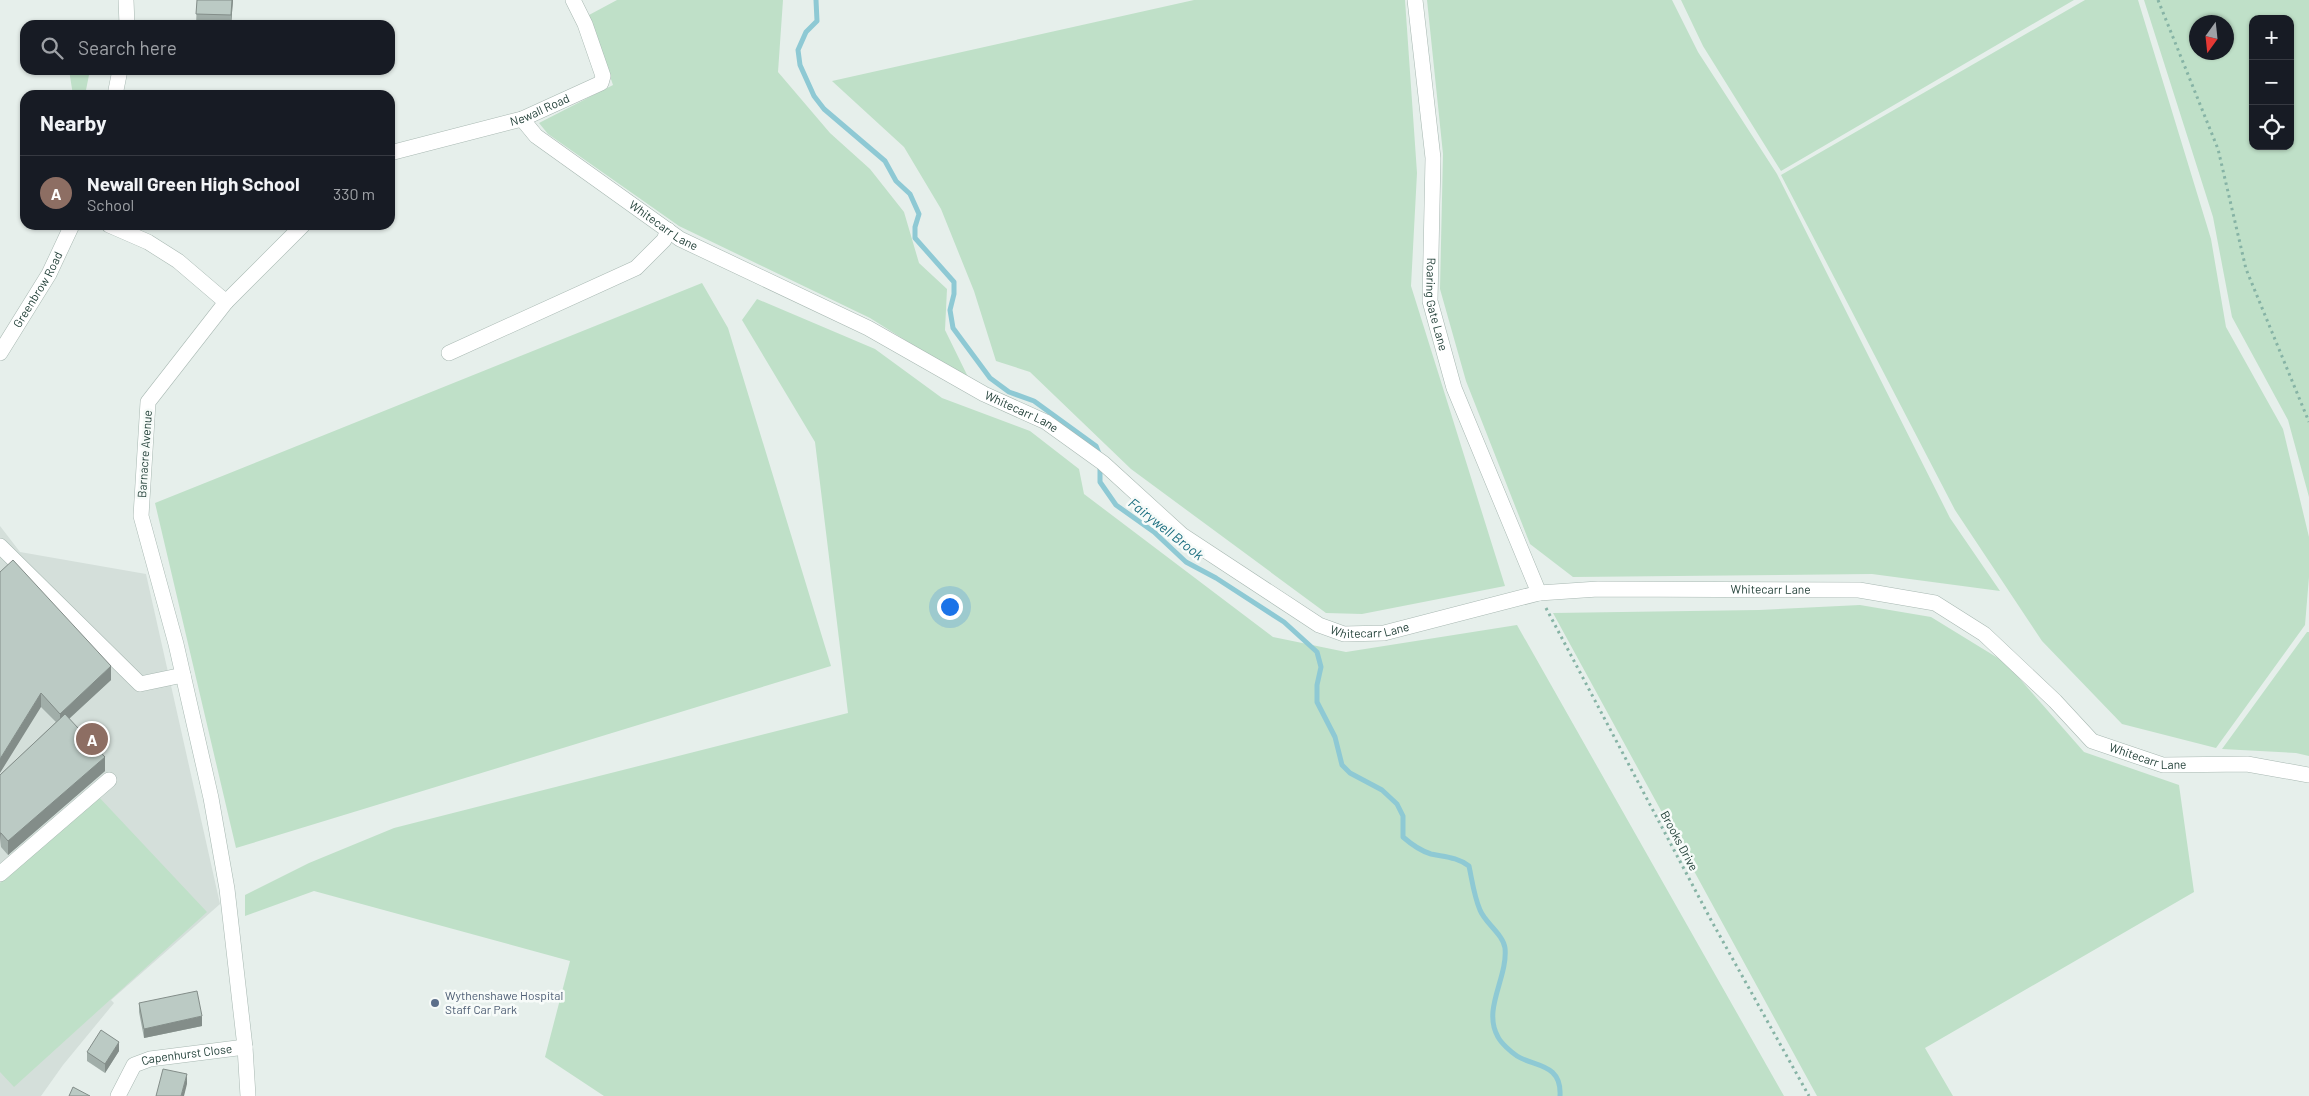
<!DOCTYPE html>
<html lang="en">
<head>
<meta charset="utf-8">
<style>
	:root { --surface:#171b24; --page:#20242c; --text:#f1f3f6; --muted:#9ea1a6; --line:#363941; --accent:#7c3aed }
	body { margin:0; font-family:Barlow,sans-serif; background:var(--page); color:var(--text) }
	.controls { position:absolute; right:15px; top:15px; display:grid; overflow:hidden; border-radius:10px; box-shadow:0 1px 4px #0004 }
	.controls button { width:45px; height:45px; display:grid; place-items:center; padding:0; border:0; border-bottom:1px solid var(--line); background:var(--surface); color:var(--text); font:25px sans-serif }
	.compass { position:absolute; left:2189px; top:15px; width:45px; height:45px; border-radius:50%; background:var(--surface); box-shadow:0 1px 4px #0004; rotate:195deg }
	.you { position:absolute; left:949px; top:606px; width:18px; height:18px; margin:-12px; border:4px solid #fff; border-radius:50%; background:#1a73e8; box-shadow:0 0 0 8px #1a73e833 }
	.badge { display:grid; place-items:center; width:32px; height:32px; border-radius:50%; background:var(--accent); color:#fff; font-size:16px; font-weight:700 }
	.pin { position:absolute; translate:-50% -50%; border:2px solid #fff; box-shadow:0 1px 5px #0006 }
	.list { margin:0; padding:0; list-style:none }
	h2 { display:flex; justify-content:space-between; align-items:center; height:65px; margin:0; padding:0 20px; font-size:21px }
	h2 small { font-size:16px; font-weight:400; color:var(--muted) }
	.list li { display:grid; grid-template-columns:32px 1fr auto; gap:15px; align-items:center; box-sizing:border-box; height:75px; padding:0 20px; border-top:1px solid var(--line) }
	.list b { display:block; font-size:19px; white-space:nowrap }
	.list p { margin:0; font-size:16px; white-space:nowrap; color:var(--muted) }
	.list em { font-size:16px; font-style:normal; color:var(--muted) }
	.icon { flex:none; width:28px; height:28px; fill:none; stroke:currentColor; stroke-width:2; stroke-linecap:round; stroke-linejoin:round }
	.map { position:relative; flex:none; width:2309px; height:1096px; overflow:hidden }
	.search { position:absolute; background:var(--surface); box-shadow:0 1px 4px #0004; left:20px; top:20px; width:375px; height:55px; display:flex; align-items:center; gap:12px; box-sizing:border-box; padding:0 18px; border-radius:15px; color:var(--muted); font-size:19px }
	.panel { position:absolute; background:var(--surface); box-shadow:0 1px 4px #0004; left:20px; top:90px; width:375px; height:140px; border-radius:15px }
	.map>svg:first-child { display:block }
	.built { fill:#d4dfda }
	.green { fill:#bfe0c8; fill-rule:evenodd }
	.lines { fill:none; stroke-linecap:round; stroke-linejoin:round }
	.stream { stroke:#8ec9d4; stroke-width:5 }
	.minor-casing { stroke:#a8b8b2; stroke-width:16 }
	.path { stroke:#86b3a5; stroke-width:3; stroke-dasharray:2.5 4; stroke-linecap:butt }
	.minor { stroke:#fff; stroke-width:15 }
	.wall { fill:#a1aea9 }
	.shaded-wall { fill:#838d89 }
	.building { fill:#bbcac4; stroke:#838d89 }
	.service-dot { fill:#5c6f8a; stroke:#f7fbf9; stroke-width:2 }
	.labels { text-anchor:middle; stroke-width:5; stroke-linejoin:round; paint-order:stroke }
	.street-label { font-size:12px; fill:#24423a; stroke:#f7fbf9 }
	.service-label { font-size:12px; fill:#4e5e75; stroke:#f7fbf9; text-anchor:start }
	.water-label { font-size:14px; font-style:italic; fill:#1c6f80; stroke:#f7fbf9 }
</style>
</head>
<body>
<div class="map">
<svg width="2309" height="1096" viewBox="0 0 2309 1096">
	<rect width="100%" height="100%" fill="#e6efeb"/>
	<path class="built" d="M0,526L20,552L146,574L220,904L111,1000L114,1003L63,1065L41,1096H0Z"/>
	<path class="green" d="M617,0H783L778,72L830,133L870,169L904,212L919,263L947,289L945,330L970,381L870,318L679,226L548,134L539,123L613,85L589,15Z
		M1194,0H1405L1417,173L1411,286L1505,586L1362,614L1326,613L1131,469L1030,372L996,361L974,291L941,209L904,147L832,81Z
		M1427,0H1672L1698,52L1777,174L1950,518L2000,591L1872,574L1573,577L1530,544L1466,381L1440,289L1443,154Z
		M1681,0H2074L1781,171L1703,46Z
		M2085,0H2138L2211,239L2226,327L2283,429L2309,537V577L2305,625L2216,748L2122,724L2042,641L1955,510L1781,175Z
		M2144,0H2309V497L2288,420L2232,317L2213,217ZM2253,19H2290V146H2253ZM2196,22H2226V52H2196Z
		M69,70H90L85,95H73Z
		M702,283L728,328L831,666L236,848L155,503Z
		M757,299L875,349L942,398L1030,431L1079,469L1084,494L1273,637L1346,652L1517,625L1784,1096H604L545,1057L570,961L314,891L245,916V895L309,863L394,828L848,713L815,442L742,320Z
		M1860,605L1931,617L2006,663L2084,752L2179,785L2194,892L1925,1048L1953,1096H1817L1553,613L1759,610Z
		M2307,632H2309V756L2296,753L2222,749Z
		M97,795L207,912L14,1087L0,1072V883Z"/>
	<g class="lines">
		<path class="stream" d="M816,0L817,21L806,32L798,50L800,65L814,96L824,109L885,161L896,181L910,194L919,214L915,227V238L954,282V294L950,310L953,328L990,378L1009,392L1034,401L1096,446L1100,456
			M1100,464V482L1116,505L1154,532L1186,562L1216,578L1284,622L1317,652L1321,667L1317,685V702L1335,737L1342,765L1350,773L1382,790L1397,804L1403,816V837C1411,844 1421,851 1431,854C1445,857 1457,857 1469,866C1472,880 1474,896 1480,910C1485,923 1503,934 1505,948C1508,978 1482,1009 1498,1037C1501,1043 1511,1052 1517,1056C1534,1067 1562,1063 1560,1096"/>
		<defs>
			<g id="minor">
				<path d="M126,0L127,25"/>
				<path id="s1" d="M1415,0L1433,158L1430,301L1454,388L1539,593"/>
				<path d="M115,95L120,70"/>
				<path id="s2" d="M522,119L536,136L680,239L868,328L984,394L1046,422L1103,463L1182,535L1319,625L1344,634L1384,633L1539,593L1598,589L1859,590L1935,603L1984,634L2055,701L2092,741L2163,765L2247,764L2309,775"/>
				<path id="s3" d="M390,153L522,119L601,83L603,76L585,24L573,0"/>
				<path d="M109,225L148,242L178,261L226,302L303,225"/>
				<path d="M226,302L148,402L141,516L176,644L211,798L227,889L245,1047L248,1096"/>
				<path id="s4" d="M0,353L49,274L72,225"/>
				<path d="M449,353L636,268L664,240L668,230"/>
				<path d="M0,546L140,684L183,675"/>
				<path d="M0,874L109,780"/>
				<path id="s5" d="M118,1096L134,1065L150,1059L245,1047"/>
			</g>
		</defs>
		<use href="#minor" class="minor-casing"/>
		<path class="path" d="M2158,0L2218,149L2246,269L2309,422
			M1546,608L1711,920L1809,1096"/>
		<use href="#minor" class="minor"/>
	</g>
	<path class="wall" d="M197,0H233L231,25H196Z
		M0,572L111,680L69,719L105,771L8,855L1,847L0,775L56,722L41,707Z
		M139,1003L202,1026L144,1038L139,1012Z
		M119,1051L105,1073L87,1061V1052Z"/>
	<path class="shaded-wall" d="M232,0H233L231,25V15Z
		M111,666V680L60,727V714Z
		M41,693V707L0,773V759Z
		M105,757V771L8,855V841Z
		M0,833H1L0,847Z
		M202,1016V1026L144,1038V1029Z
		M119,1042V1051L105,1073V1064Z
		M187,1074V1084L184,1096H181Z"/>
	<path class="building" d="M197,0H232L231,15L196,14Z
		M13,560L111,666L60,714L41,693L0,759V572Z
		M65,714L105,757L8,841L1,833H0V775Z
		M197,991L202,1016L144,1029L139,1003Z
		M101,1030L119,1042L105,1064L87,1052Z
		M163,1069L187,1074L181,1096H156Z
		M73,1087L90,1096H69Z"/>
	<circle class="service-dot" cx="435" cy="1003" r="5"/>
	<g class="labels">
		<g class="street-label">
			<text dy="4" stroke="none"><textPath href="#s3" startOffset="156">Newall Road</textPath></text>
			<text dy="4" stroke="none"><textPath href="#s2" startOffset="178">Whitecarr Lane</textPath></text>
			<text dy="4" stroke="none"><textPath href="#s4" startOffset="74">Greenbrow Road</textPath></text>
			<text dy="4" stroke="none"><textPath href="#s1" startOffset="306">Roaring Gate Lane</textPath></text>
			<text dy="4" stroke="none"><textPath href="#s2" startOffset="582">Whitecarr Lane</textPath></text>
			<text transform="translate(145 454) rotate(-86)" y="4">Barnacre Avenue</text>
			<text dy="4" stroke="none"><textPath href="#s2" startOffset="1408">Whitecarr Lane</textPath></text>
			<text dy="4" stroke="none"><textPath href="#s2" startOffset="1002">Whitecarr Lane</textPath></text>
			<text dy="4" stroke="none"><textPath href="#s2" startOffset="1842">Whitecarr Lane</textPath></text>
			<text transform="translate(1679 841) rotate(62)" y="4">Brooks Drive</text>
			<text dy="4" stroke="none"><textPath href="#s5" startOffset="89">Capenhurst Close</textPath></text>
		</g>
		<g class="service-label">
			<text x="445" y="1000">Wythenshawe Hospital<tspan x="445" dy="14">Staff Car Park</tspan></text>
		</g>
		<g class="water-label">
			<text transform="translate(1166 529) rotate(38)" y="5">Fairywell Brook</text>
		</g>
	</g>
</svg>
<div class="controls">
<button>+</button>
<button>−</button>
<button><svg class="icon" aria-label="locate" viewBox="0 0 24 24"><circle cx="12" cy="12" r="6"/><path d="M12 2v4M12 18v4M2 12h4M18 12h4"/></svg></button>
</div>
<svg class="compass" viewBox="-18 -18 36 36"><path d="M0-13l5 13h-10z" fill="#e53935"/><path d="M0 13l5-13h-10z" fill="#9ea1a6"/></svg>
<div class="you"></div>
<div class="pin badge" style="left:92px;top:739px;background:#8d6e63">A</div>
<div class="search"><svg class="icon" aria-label="search" viewBox="0 0 24 24"><circle cx="10" cy="10" r="6"/><path d="M15 15l6 6"/></svg>Search here</div>
<section class="panel">
<h2>Nearby<small></small></h2>
<ul class="list">
<li><span class="badge" style="background:#8d6e63">A</span><div><b>Newall Green High School</b><p>School</p></div><em>330 m</em></li>
</ul>
</section>
</div>
</body>
</html>
